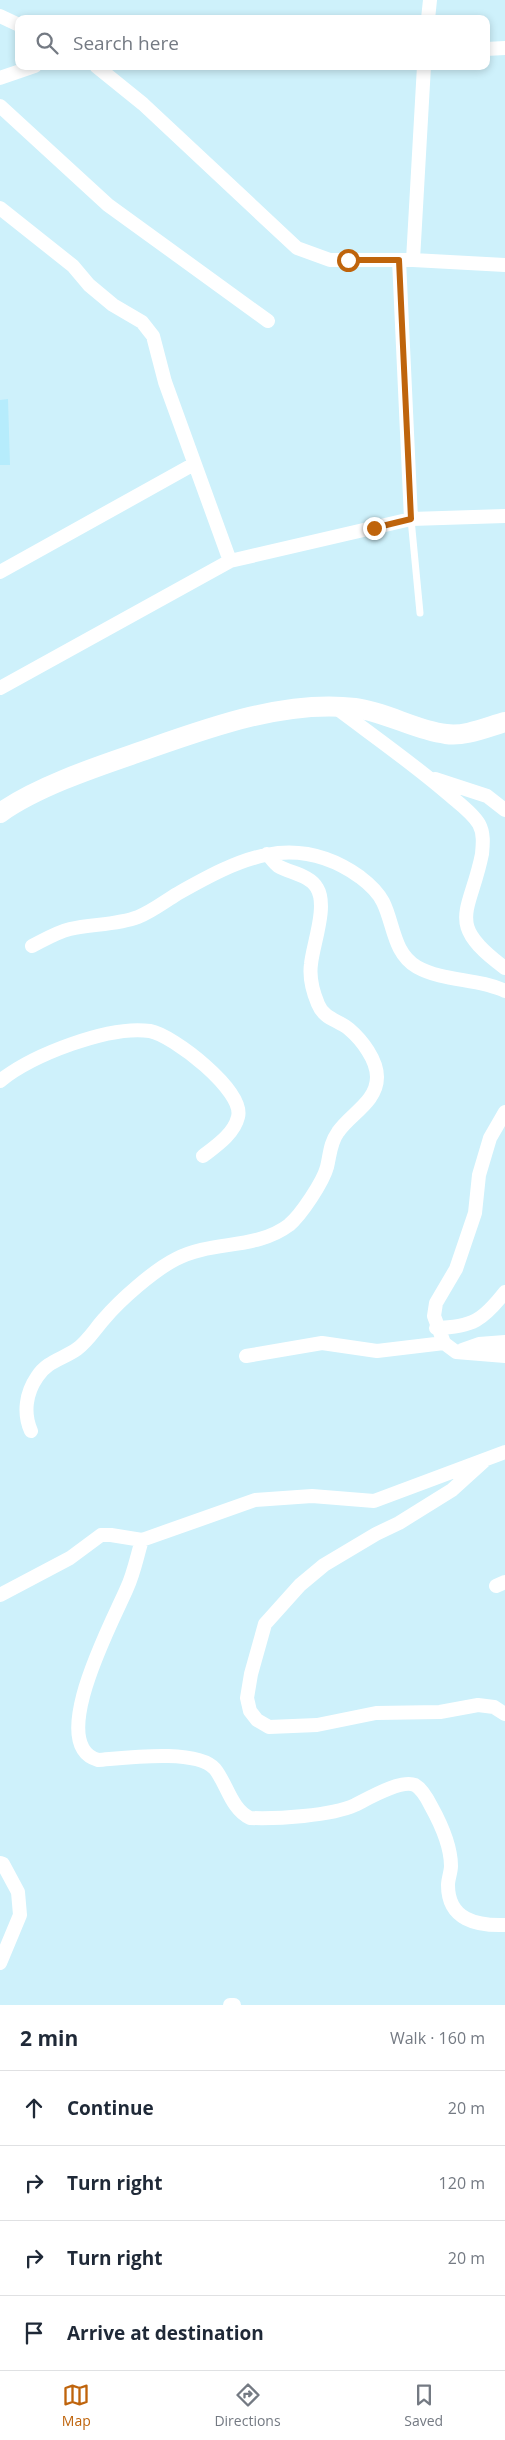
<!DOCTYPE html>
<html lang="en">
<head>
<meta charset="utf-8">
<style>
	:root { --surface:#fff; --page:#f2f2f3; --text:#1f2937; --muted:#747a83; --line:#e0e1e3; --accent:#bf640c }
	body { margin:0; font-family:"Open Sans",sans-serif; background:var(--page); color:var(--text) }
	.stop { position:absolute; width:15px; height:15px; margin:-11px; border:4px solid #bf640c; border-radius:50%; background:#fff }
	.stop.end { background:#bf640c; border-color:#fff; box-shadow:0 1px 5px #0008 }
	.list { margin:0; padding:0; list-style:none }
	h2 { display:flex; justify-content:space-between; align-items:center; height:65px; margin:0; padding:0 20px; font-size:21px }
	h2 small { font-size:16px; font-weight:400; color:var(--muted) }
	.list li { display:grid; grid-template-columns:32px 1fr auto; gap:15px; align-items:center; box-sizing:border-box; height:75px; padding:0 20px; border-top:1px solid var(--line) }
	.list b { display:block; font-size:19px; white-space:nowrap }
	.list em { font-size:16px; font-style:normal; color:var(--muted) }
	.icon { flex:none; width:28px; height:28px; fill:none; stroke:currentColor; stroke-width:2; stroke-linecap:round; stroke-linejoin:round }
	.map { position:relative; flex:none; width:505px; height:2005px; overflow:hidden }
	.search { position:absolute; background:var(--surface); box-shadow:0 2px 8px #0003; left:15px; right:15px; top:15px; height:55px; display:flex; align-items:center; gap:12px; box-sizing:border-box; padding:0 18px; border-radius:10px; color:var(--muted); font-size:19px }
	.sheet { height:365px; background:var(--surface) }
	nav { display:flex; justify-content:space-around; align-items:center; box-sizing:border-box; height:70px; border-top:1px solid var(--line); background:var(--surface); font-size:14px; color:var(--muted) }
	nav a { display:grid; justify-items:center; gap:2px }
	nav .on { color:var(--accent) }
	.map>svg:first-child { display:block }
	.built { fill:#b6ecfc }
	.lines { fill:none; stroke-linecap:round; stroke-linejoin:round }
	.lane { stroke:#fff; stroke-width:7 }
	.street { stroke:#fff; stroke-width:14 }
	.secondary { stroke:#fff; stroke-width:20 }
	.route { stroke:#bf640c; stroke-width:6 }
</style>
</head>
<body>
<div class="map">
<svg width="505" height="2005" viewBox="0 0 505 2005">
	<rect width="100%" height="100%" fill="#cef1fb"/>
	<path class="built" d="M8,399L10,465H0V400Z"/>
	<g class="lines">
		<path class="lane" d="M411,519L420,613"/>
		<path class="street" d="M0,16L19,25
			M428,19L430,0
			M486,49L505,48
			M96,66L143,104L297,248L330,260H413L505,265
			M0,78L35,66
			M0,106L108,205L268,321
			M0,208L73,266L89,285L113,305L142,322L153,336L165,382L230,561
			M399,260L411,519
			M413,260L424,66
			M0,572L194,464
			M0,688L230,561L411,519L505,516
			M335,707C372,735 411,762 447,793C457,802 472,812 479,824C484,833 483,844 482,854C470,914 444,923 505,968
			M435,779L487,796L505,810
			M32,946C44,940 57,932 70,929C92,924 117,925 138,917C151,912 164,902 177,894C239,859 294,830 360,877C368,883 378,892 383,902C394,924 393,953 417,967C444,982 478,978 505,991
			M0,1081C32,1055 109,1025 150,1031C173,1035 245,1091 238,1117C234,1134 216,1146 203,1156
			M505,1112L490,1138L479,1175L475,1213L456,1269L436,1303L434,1316L444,1343L456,1352L505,1356
			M436,1328C473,1327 483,1320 505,1292
			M462,1350L479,1344L505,1342
			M246,1356L322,1343L377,1351L444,1343
			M31,1431C23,1413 26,1393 37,1377C47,1361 63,1359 77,1349C88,1341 95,1329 104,1319C120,1300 154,1270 176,1259C212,1240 256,1250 289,1225C301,1215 323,1182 327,1167C330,1155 330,1143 338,1132C350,1114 377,1102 377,1077C377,1060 362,1040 349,1029C338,1020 324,1019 318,1004C313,992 309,978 311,964C313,944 328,906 317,888C310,875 290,873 278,866C274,863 271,858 267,854
			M484,1461L452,1490L399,1523L376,1534L324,1565L300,1585L265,1624L251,1674L247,1698L250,1711L257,1720L269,1727L317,1725L376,1713L440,1712L478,1705L494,1707L505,1714
			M142,1540C137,1556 134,1573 127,1588C114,1619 45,1745 98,1760C124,1758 197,1748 215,1769C227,1784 231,1809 250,1818C277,1819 331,1816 355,1805C369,1798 401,1779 415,1785C422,1789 427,1798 431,1806C441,1824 451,1845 451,1866C451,1872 448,1879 448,1885C448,1920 477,1926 505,1925
			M496,1586L505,1582
			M0,1595L70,1558L101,1535H111L142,1540L255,1500L312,1496L374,1501L505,1452
			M0,1863L3,1864L18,1892L20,1915L0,1963
			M230,2005H234"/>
		<path class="secondary" d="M0,813C35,788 90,769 131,755C200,731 281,699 355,708C387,712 414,730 446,734C465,737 487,727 505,722"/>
	</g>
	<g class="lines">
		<path class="route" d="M348,260H399L411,519L374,528"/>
	</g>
</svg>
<div class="stop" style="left:348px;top:260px"></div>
<div class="stop end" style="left:374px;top:528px"></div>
<div class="search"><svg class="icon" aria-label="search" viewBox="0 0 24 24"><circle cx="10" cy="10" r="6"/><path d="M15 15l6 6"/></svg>Search here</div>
</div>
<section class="sheet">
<h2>2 min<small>Walk · 160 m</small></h2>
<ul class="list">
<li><svg class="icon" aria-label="ahead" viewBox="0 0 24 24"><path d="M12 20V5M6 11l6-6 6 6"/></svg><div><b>Continue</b></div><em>20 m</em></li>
<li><svg class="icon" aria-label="right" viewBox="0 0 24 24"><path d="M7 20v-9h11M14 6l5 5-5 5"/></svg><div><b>Turn right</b></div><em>120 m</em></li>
<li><svg class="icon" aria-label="right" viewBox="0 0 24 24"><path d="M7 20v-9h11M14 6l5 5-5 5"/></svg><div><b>Turn right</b></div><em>20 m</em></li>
<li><svg class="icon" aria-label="arrive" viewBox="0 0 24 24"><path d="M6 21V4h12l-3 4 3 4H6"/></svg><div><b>Arrive at destination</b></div></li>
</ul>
</section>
<nav>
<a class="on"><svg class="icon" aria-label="map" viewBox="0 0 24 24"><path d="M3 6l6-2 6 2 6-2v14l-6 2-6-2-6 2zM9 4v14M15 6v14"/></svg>Map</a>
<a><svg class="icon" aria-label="directions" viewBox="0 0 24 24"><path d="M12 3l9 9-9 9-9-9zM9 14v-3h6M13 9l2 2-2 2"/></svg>Directions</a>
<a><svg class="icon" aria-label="saved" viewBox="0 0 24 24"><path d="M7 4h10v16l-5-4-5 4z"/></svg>Saved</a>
</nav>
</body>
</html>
